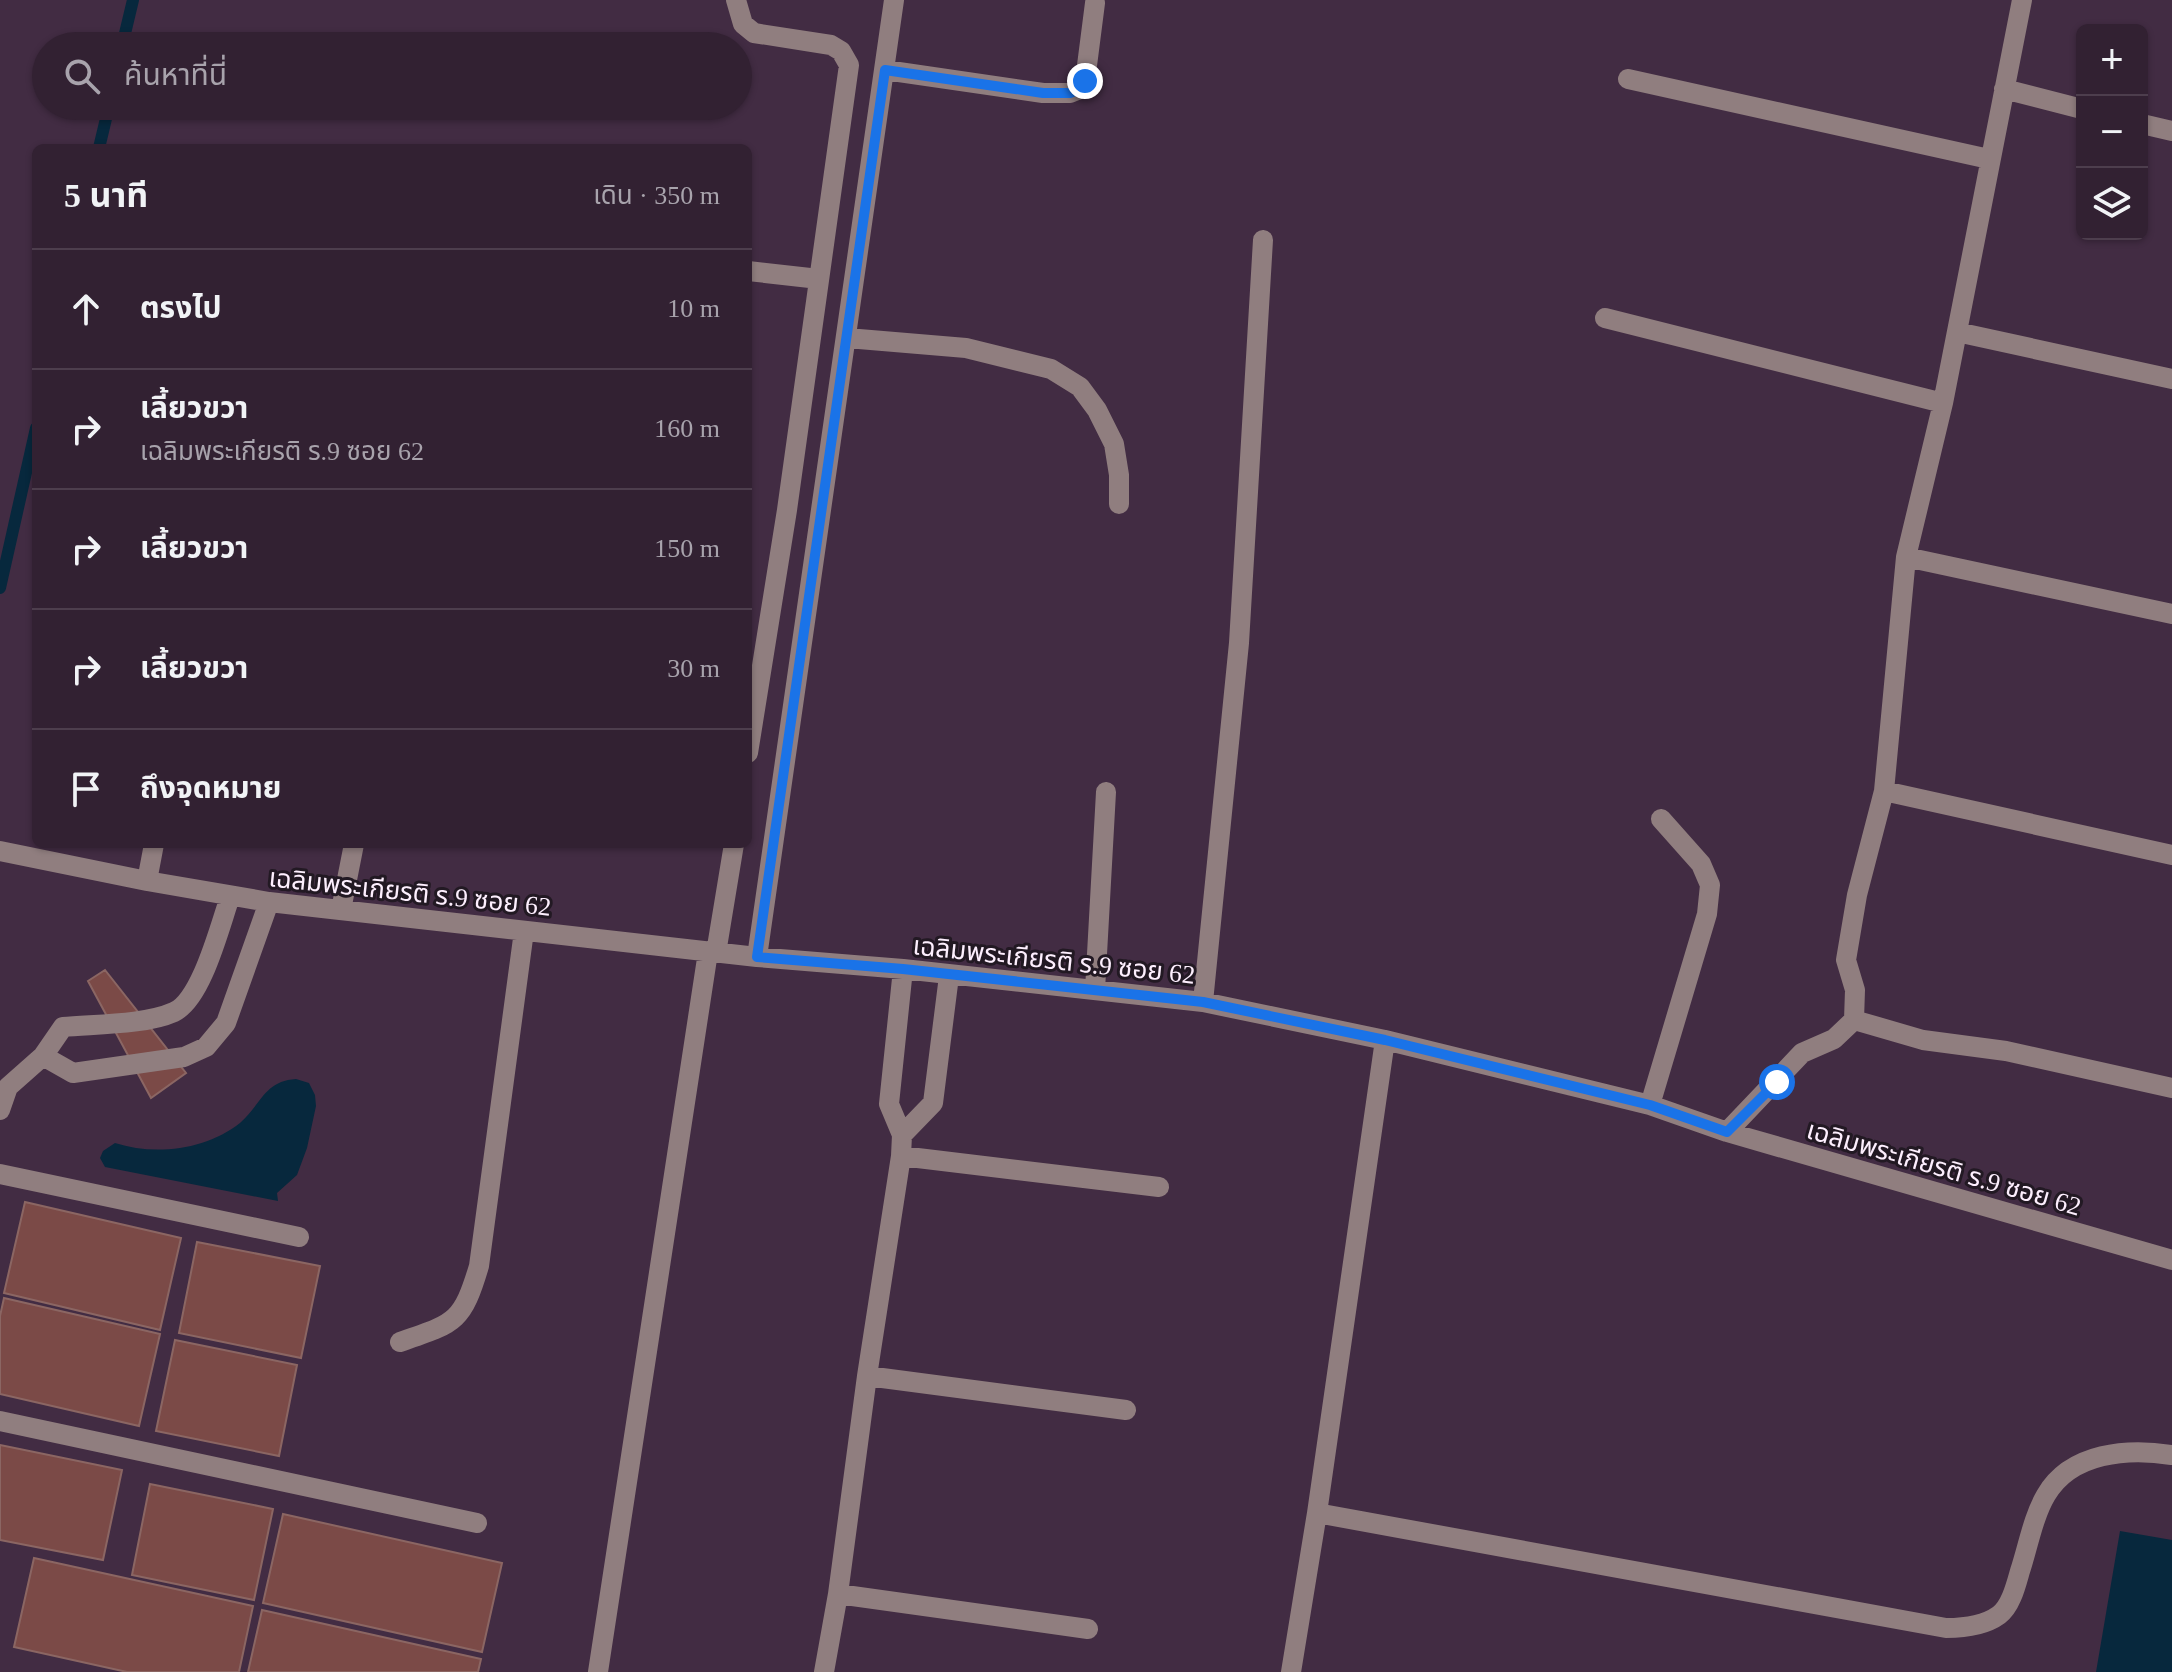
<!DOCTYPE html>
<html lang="th">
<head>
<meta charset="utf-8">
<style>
	:root { --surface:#322132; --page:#3a293a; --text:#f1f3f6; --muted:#a8a3ac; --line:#4d3e4d }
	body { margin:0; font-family:"Times New Roman","Noto Sans Thai",serif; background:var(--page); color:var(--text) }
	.controls { position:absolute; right:24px; top:24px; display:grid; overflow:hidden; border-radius:12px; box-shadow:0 2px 6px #0004 }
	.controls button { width:72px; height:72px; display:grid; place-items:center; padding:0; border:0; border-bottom:2px solid var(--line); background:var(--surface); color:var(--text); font:40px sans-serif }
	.stop { position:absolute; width:24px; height:24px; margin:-18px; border:6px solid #1a73e8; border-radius:50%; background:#fff }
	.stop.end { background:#1a73e8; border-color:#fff; box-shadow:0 2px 8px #0008 }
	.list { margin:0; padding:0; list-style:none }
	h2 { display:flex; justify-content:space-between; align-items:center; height:104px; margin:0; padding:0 32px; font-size:34px }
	h2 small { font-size:26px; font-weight:400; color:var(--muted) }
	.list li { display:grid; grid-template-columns:52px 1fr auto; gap:24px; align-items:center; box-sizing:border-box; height:120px; padding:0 32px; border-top:2px solid var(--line) }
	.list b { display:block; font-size:30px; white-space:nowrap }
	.list p { margin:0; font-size:26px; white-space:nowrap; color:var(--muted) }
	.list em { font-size:26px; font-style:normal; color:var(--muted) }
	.icon { flex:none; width:44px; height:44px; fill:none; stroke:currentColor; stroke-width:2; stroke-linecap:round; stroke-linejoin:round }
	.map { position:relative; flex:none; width:2172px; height:1672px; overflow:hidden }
	.search { position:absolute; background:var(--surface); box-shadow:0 2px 6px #0004; left:32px; top:32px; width:720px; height:88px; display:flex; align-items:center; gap:20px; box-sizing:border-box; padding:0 28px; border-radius:44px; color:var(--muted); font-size:30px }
	.panel { position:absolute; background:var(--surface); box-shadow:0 2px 6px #0004; left:32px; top:144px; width:720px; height:704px; border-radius:12px }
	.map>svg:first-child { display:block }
	.water { fill:#07283d }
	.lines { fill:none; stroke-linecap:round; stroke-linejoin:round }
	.stream { stroke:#07283d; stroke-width:12 }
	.building { fill:#7b4a47; stroke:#8b6663; stroke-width:2 }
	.minor { stroke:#907e7f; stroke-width:20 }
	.route { stroke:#1a73e8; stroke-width:10 }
	.labels { text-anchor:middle; stroke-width:6; stroke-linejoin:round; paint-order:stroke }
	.street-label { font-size:26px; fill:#fdeffe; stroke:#221923 }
</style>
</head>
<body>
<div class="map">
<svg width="2172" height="1672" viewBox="0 0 2172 1672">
	<rect width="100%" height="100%" fill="#422c43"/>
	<path class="water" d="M296,1079L309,1083L315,1095L316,1106L307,1148L297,1175L277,1193L278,1201L105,1167L100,1158L103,1151L115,1143C155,1156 206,1150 240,1123C261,1105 264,1081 296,1079Z
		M2120,1531L2172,1540V1672H2096Z"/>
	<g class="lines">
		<path class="stream" d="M122,46L133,0
			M99,148L109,106
			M0,588L36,428"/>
	</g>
	<path class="building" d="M105,970L186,1073L151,1098L88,981Z
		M25,1202L181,1238L160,1330L4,1293Z
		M197,1242L320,1266L301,1358L179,1333Z
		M4,1298L160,1334L139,1426L0,1394V1316Z
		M175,1340L297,1365L279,1456L156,1431Z
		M0,1445L122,1470L103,1560L0,1540Z
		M150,1484L273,1509L254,1600L132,1575Z
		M283,1514L502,1563L482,1652L263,1603Z
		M34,1558L253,1606L239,1672H127L14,1647Z
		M262,1610L481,1659L478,1672H248Z"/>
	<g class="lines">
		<path class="minor" d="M736,0L743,24L754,33L831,45L841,51L849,65L787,510L748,753
			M2022,0L1943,403L1906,557L1884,791L1857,895L1846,960L1855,990L1854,1020L1923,1040L2006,1051L2172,1088
			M885,70L1043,93H1070L1080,89L1085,81L1095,3
			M1628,79L1989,159
			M2004,89L2082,109
			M2142,124L2172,131
			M748,271L819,279
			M1605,318L1943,403
			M1957,332L2172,379
			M847,338L966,348L1051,369L1080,387L1097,410L1114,444L1119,475V504
			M1906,557L2172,614
			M1884,791L2172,855
			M0,851L147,881L269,902L757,957L903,969L1203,1002L1385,1040L1650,1105L1727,1132L2172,1260
			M147,881L154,844
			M341,910L354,844
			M716,953L734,844
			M757,957L894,0
			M1095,990L1106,792
			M1203,1002L1239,643L1263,240
			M43,1056L73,1073L184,1057L206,1047L226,1023L269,902
			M1650,1105L1707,914L1710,885L1701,864L1661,819
			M0,1110L8,1087L43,1056L63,1027C95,1024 145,1025 174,1012C202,999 220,925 230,897
			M1727,1132L1802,1053L1834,1039L1854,1020
			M902,1135L933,1103L949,976
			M901,1156L1159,1187
			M0,1174L299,1237
			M400,1342C455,1323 462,1323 479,1266L524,931
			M867,1376L1126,1410
			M0,1421L477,1523
			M1317,1513L1946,1628C1964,1628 1984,1626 1999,1615C2011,1606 2016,1585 2020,1571C2028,1547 2033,1517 2046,1495C2071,1452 2128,1448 2172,1455
			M838,1594L1088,1629
			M598,1672L708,952
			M824,1672L838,1594L867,1376L901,1156L902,1135L889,1104L903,969
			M1291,1672L1317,1513L1385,1040"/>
	</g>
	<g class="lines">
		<path class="route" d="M1085,81L1080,89L1070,93H1043L885,70L757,957L903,969L1203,1002L1385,1040L1650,1105L1727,1132L1777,1082"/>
	</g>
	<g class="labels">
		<g class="street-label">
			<text transform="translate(410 892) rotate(6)" y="9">เฉลิมพระเกียรติ ร.9 ซอย 62</text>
			<text transform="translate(1054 960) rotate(6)" y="9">เฉลิมพระเกียรติ ร.9 ซอย 62</text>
			<text transform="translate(1944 1168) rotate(16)" y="9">เฉลิมพระเกียรติ ร.9 ซอย 62</text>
		</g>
	</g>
</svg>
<div class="controls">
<button>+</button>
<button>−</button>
<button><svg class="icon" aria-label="layers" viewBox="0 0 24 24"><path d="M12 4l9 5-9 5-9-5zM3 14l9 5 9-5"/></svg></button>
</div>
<div class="stop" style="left:1777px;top:1082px"></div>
<div class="stop end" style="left:1085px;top:81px"></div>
<div class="search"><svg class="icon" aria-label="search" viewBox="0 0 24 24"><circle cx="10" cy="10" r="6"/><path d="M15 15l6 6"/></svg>ค้นหาที่นี่</div>
<section class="panel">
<h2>5 นาที<small>เดิน · 350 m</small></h2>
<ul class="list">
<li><svg class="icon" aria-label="ahead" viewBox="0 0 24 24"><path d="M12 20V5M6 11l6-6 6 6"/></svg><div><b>ตรงไป</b></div><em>10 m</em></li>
<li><svg class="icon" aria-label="right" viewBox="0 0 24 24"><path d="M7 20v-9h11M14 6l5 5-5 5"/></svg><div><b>เลี้ยวขวา</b><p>เฉลิมพระเกียรติ ร.9 ซอย 62</p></div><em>160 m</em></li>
<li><svg class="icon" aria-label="right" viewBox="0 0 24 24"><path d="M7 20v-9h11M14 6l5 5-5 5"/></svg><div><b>เลี้ยวขวา</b></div><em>150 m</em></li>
<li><svg class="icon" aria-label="right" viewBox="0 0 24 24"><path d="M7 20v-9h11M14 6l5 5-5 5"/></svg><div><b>เลี้ยวขวา</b></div><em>30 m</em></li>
<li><svg class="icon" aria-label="arrive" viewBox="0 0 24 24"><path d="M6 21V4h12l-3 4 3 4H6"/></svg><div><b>ถึงจุดหมาย</b></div></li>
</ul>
</section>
</div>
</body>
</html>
